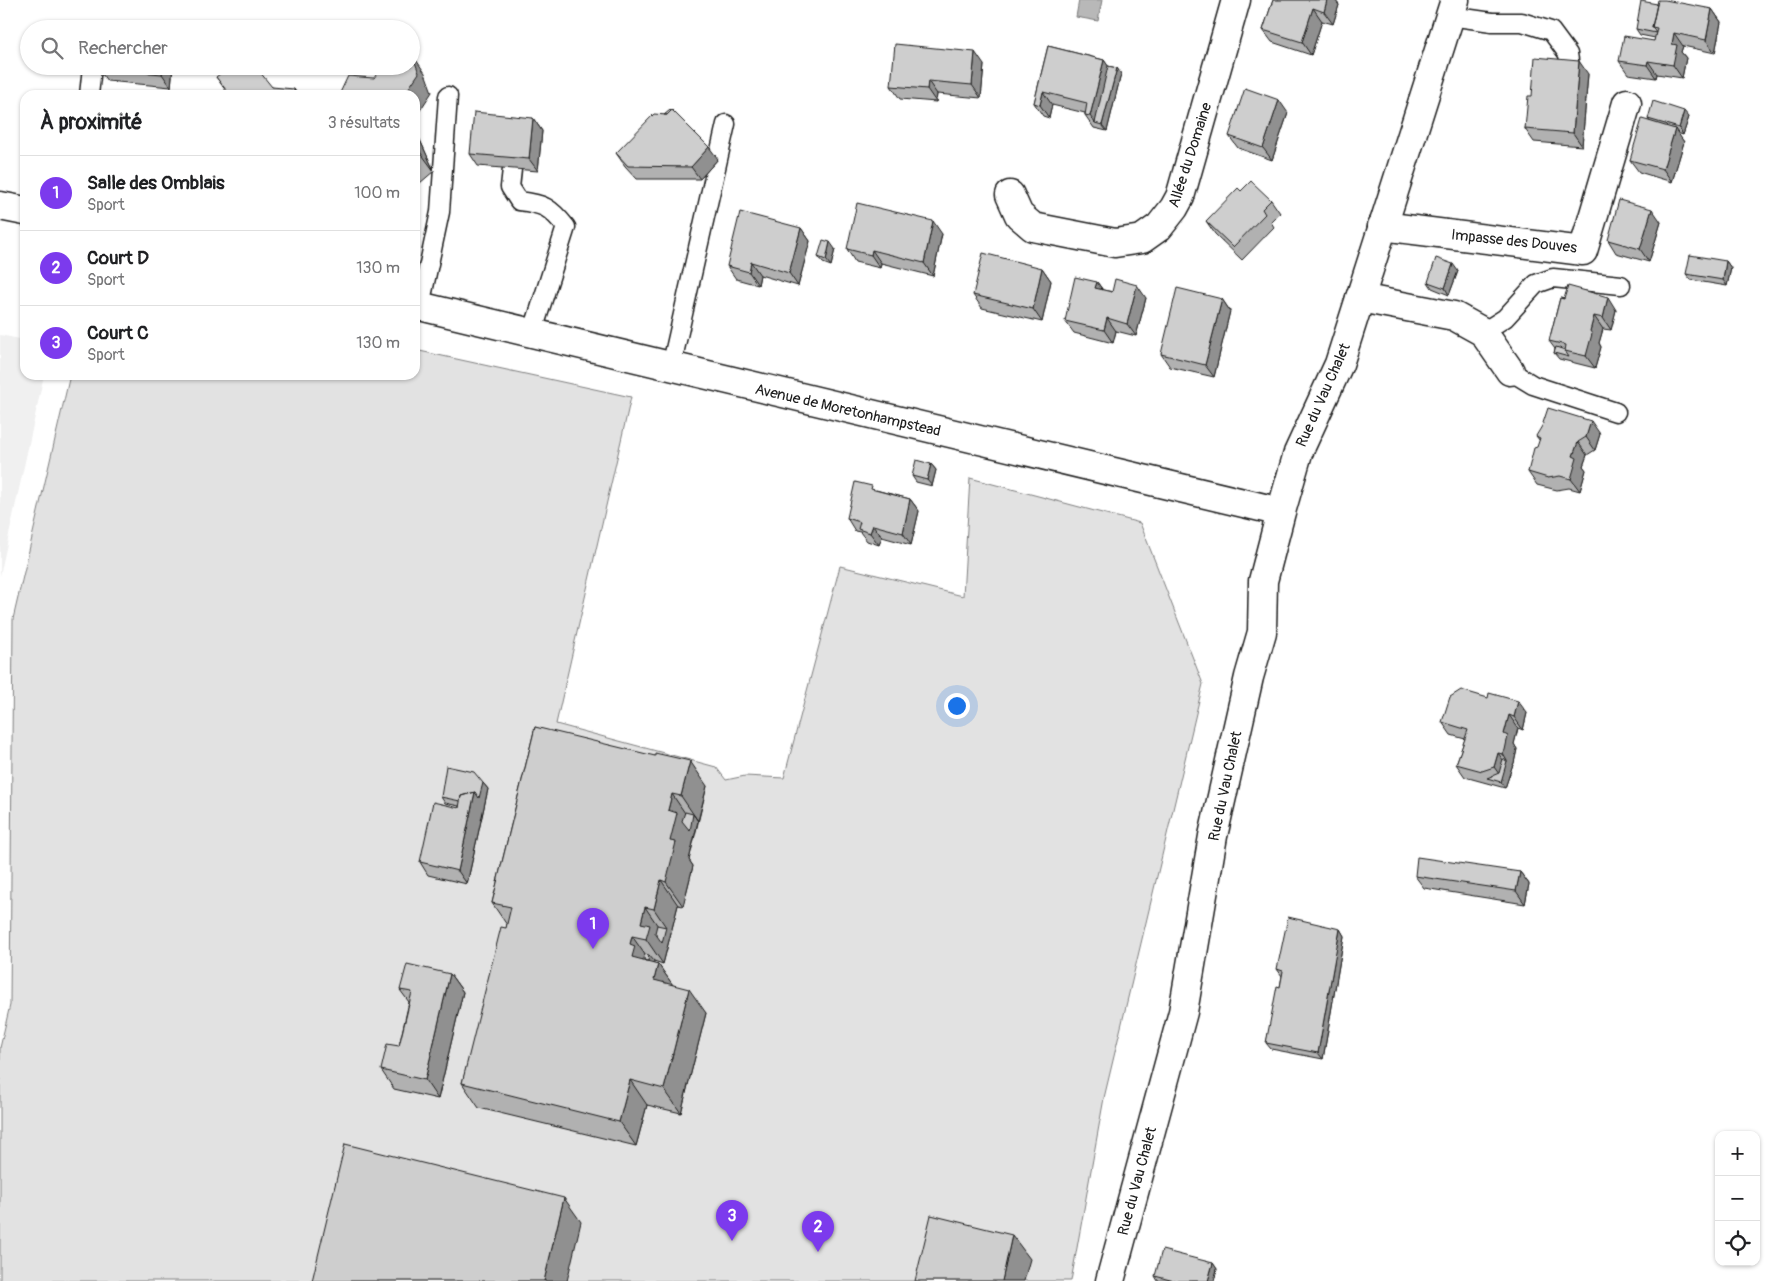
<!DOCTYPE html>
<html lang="fr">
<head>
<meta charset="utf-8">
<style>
	:root { --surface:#fff; --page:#f6f6f6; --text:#202124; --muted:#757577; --line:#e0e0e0; --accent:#7c3aed }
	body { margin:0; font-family:Pangolin,sans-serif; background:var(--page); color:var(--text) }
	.controls { position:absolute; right:15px; bottom:15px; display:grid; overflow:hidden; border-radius:10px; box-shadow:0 1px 4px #0004 }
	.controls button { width:45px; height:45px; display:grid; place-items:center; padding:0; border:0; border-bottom:1px solid var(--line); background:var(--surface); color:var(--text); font:25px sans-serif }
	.you { position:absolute; left:956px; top:705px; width:18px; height:18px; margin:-12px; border:4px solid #fff; border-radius:50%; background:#1a73e8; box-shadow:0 0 0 8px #1a73e833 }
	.badge { display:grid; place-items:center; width:32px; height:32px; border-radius:50%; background:var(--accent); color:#fff; font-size:16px; font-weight:700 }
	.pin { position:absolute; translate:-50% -41px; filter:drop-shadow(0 1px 2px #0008) }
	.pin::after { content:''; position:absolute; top:26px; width:18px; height:15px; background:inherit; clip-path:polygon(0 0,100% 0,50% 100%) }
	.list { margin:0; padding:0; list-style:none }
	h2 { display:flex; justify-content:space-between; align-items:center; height:65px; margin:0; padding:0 20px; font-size:21px }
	h2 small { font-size:16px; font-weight:400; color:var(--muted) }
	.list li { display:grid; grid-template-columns:32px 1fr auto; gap:15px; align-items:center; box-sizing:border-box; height:75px; padding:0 20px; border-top:1px solid var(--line) }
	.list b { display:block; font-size:19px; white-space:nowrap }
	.list p { margin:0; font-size:16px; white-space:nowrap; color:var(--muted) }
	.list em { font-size:16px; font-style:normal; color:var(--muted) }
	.icon { flex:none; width:28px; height:28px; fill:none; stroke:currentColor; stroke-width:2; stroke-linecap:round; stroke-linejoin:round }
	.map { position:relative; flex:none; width:1775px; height:1281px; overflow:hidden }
	.search { position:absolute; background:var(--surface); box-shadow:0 1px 4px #0004; left:20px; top:20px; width:400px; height:55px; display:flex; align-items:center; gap:12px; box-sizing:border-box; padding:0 18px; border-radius:28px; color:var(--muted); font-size:19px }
	.panel { position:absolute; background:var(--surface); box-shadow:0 1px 4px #0004; left:20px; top:90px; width:400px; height:290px; border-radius:15px }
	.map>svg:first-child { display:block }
	.built { fill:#f0f0f0 }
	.green { fill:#e2e2e2; stroke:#7f7f7f }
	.water { fill:#b8b8b8; stroke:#7a7a7a }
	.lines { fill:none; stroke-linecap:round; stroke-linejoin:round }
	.service-casing { stroke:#1c1c1c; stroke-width:21 }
	.minor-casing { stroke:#1c1c1c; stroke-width:31 }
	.tertiary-casing { stroke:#1c1c1c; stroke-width:31 }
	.service { stroke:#fff; stroke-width:18 }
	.minor { stroke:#fff; stroke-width:28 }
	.tertiary { stroke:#fff; stroke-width:28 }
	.wall { fill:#b1b1b1; stroke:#1c1c1c }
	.shaded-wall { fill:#909090; stroke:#1c1c1c }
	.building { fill:#cecece; stroke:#1c1c1c }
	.labels { text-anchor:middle; stroke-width:4; stroke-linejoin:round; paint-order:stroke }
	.street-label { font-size:15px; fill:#1c1c1c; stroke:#fff }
</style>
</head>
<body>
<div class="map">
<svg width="1775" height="1281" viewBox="0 0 1775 1281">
	<rect width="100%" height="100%" fill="#fff"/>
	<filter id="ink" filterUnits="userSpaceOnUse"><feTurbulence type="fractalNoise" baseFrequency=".02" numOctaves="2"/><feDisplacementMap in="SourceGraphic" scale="10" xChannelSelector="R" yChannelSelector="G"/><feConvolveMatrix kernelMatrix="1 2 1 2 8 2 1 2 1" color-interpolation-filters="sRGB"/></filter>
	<g filter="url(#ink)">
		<path class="built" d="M0,335L25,340V375H44L0,576Z"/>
		<path class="green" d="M415,350L631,397L556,724L716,767L726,780L745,776L784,778L840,566L963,596L970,478L1140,523L1203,684L1104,1098L1071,1281H0V1048L10,1005L13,619L70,375H415Z"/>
		<path class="water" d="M1079,0H1102L1098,21L1076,17Z"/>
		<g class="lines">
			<defs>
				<path id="service" d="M1450,16L1492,22H1522L1551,31L1568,54L1571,73
					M89,95L92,67L98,66
					M512,169L510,187L519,201C544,204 550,207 566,227L532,334
					M420,306L440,212L448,96
					M1483,332L1505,318L1536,284L1553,278L1621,285
					M671,367L726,124
					M1510,371L1533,385L1616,412"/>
				<path id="minor" d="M1010,195L1019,215L1033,227L1115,243L1142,239L1159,227L1174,208L1180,197L1236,0
					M1382,226L1583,251L1627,103
					M1360,298L1454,316L1483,332L1510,371"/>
				<path id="tertiary" d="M0,206L25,211
					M415,305L1281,512
					M1110,1281L1183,1012L1213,836L1249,677L1262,632L1263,581L1281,512L1298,453L1339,364L1455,0"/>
			</defs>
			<use href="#service" class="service-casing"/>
			<use href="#minor" class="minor-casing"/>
			<use href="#tertiary" class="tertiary-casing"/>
			<use href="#service" class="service"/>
			<use href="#minor" class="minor"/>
			<use href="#tertiary" class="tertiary"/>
		</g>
		<path class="wall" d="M1273,0H1335L1339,5L1333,24L1322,21L1311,55L1272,42L1263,30Z
			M1657,4L1712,9L1721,22L1715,53L1683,46L1681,52L1686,58L1682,78L1657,74L1656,78L1628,74L1619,61L1654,41L1655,38L1640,35L1636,29Z
			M1048,46L1104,60L1108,66L1117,68L1121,74L1107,131L1094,128L1085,115V113L1052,105L1049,118L1043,116L1034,103Z
			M984,65L981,98L937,94L936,102L900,99L891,86Z
			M173,66L171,87L107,81L98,68Z
			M1588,74L1582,146L1534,142L1525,129L1532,96Z
			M216,77L272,87L298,95H229Z
			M1288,113L1272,160L1238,148L1229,136Z
			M1689,117L1683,135L1677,133L1684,142L1672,182L1639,172L1630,160L1650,122L1648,119Z
			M533,118L542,131L538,171L478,166L470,154Z
			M415,129L434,171L420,183L415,182Z
			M616,153L718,159L700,179H637L625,166Z
			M1241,191L1271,200L1280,213L1271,222L1274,227L1242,260L1215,234L1206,221Z
			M1661,222L1649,262L1616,253L1608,240Z
			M801,228L810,241L798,286L760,275L758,285L736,279L727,266Z
			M942,234L933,276L881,263L880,268L855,262L847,249Z
			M835,249L831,266L823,263L818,257Z
			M1726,261L1731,268L1727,286L1691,280L1686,274Z
			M1042,268L1051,281L1042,322L982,308L973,295Z
			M1458,271L1449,295L1432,288L1428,282Z
			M1097,282L1103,290L1146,298L1136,336L1116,331L1113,343L1074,333L1065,321Z
			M1560,298L1616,310L1611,330L1603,329L1599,343L1601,347L1595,368L1559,359L1554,353L1555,349L1549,341Z
			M1222,299L1230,311L1214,377L1170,367L1161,354Z
			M1600,434L1595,450L1587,455L1583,466L1586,470L1580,491L1569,488L1557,490L1537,485L1528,472L1540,441L1536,436Z
			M931,464L936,470L932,486L916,482L912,476Z
			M876,490L910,499L919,511L911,545L882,537L879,545L867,541L860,532L855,531L847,518Z
			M1527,713L1523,730L1518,728L1514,744L1517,749L1514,763L1512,767L1505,788L1465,777L1456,764L1465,739L1451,735L1442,722Z
			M535,727L707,786L689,860L693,866L683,906L678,905L663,964L654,961L653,963L658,964L672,984L706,1013L681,1113L647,1105L636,1146L479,1108L462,1083L507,925L492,903Z
			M483,783L488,789L467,884L428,875L420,862L459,808V806L445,803L441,797Z
			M1520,872L1529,884L1525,904L1424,888L1415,876Z
			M1340,929L1344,936L1323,1059L1271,1049L1266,1043L1280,987L1282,976L1277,969Z
			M450,974L463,992L438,1099L394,1089L381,1070L399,1046L409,1002L400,990Z
			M1213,1263L1217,1269L1214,1281H1158L1155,1276Z"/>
		<path class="shaded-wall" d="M1327,0H1335L1339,5L1333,24L1324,12Z
			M1313,8L1322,21L1311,55L1302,42Z
			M1712,9L1721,22L1715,53L1706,40Z
			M1674,33L1683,46L1681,52L1686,58L1682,78L1673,65L1672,44Z
			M975,52L984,65L981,98L972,85Z
			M412,54L425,73L432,92L415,118V95H404Z
			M1104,60L1113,73L1095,123L1090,116Z
			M1579,61L1588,74L1582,146L1573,133Z
			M1648,61L1657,74L1656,78L1647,65Z
			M163,66H173L171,87L162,74Z
			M1117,68L1121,74L1107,131L1102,125Z
			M928,81L937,94L936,102L927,89Z
			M294,89L298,95H294Z
			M1043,92L1052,105L1049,118L1040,105Z
			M1279,100L1288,113L1272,160L1263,148Z
			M1684,111L1689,117L1683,135L1679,128Z
			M533,118L542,131L538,171L529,159Z
			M415,129L434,171L420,152L415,140Z
			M1675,129L1684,142L1672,182L1663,169Z
			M709,147L718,159L700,179L691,167Z
			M1652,209L1661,222L1649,262L1640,249Z
			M933,221L942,234L933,276L924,263Z
			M801,228L810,241L798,286L789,273Z
			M830,242L835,249L831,266L826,260Z
			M872,250L881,263L880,268L871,255Z
			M1726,261L1731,268L1727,286L1723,280Z
			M751,262L760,275L758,285L749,272Z
			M1453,264L1458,271L1449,295L1445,288Z
			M1042,268L1051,281L1042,322L1033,309Z
			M1097,282L1106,295L1095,288Z
			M1137,285L1146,298L1136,336L1127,324Z
			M1608,297L1616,310L1611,330L1603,318Z
			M1222,299L1230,311L1214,377L1205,365Z
			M1594,316L1603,329L1599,343L1601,347L1595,368L1586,356L1590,331Z
			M1107,318L1116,331L1113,343L1104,330Z
			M1591,421L1600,434L1595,450L1586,437Z
			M1578,442L1587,455L1583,466L1586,470L1580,491L1571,479L1573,456Z
			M931,464L936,470L932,486L927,480Z
			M910,499L919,511L911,545L903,533Z
			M873,525L882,537L879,545L870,533Z
			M1518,701L1527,713L1523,730L1514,717Z
			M1509,715L1518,728L1514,744L1517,749L1514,763L1512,767L1505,788L1501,782L1502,778L1494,767L1498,753L1506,764L1507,761L1503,754L1504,734Z
			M690,761L707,786L698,821L681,796Z
			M483,783L488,789L467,884L458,871L475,792Z
			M672,794L689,819L693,814L698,821L689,860L693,866L683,906L666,882L670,841L668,810Z
			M1520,872L1529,884L1525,904L1516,891Z
			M661,880L678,905L663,964L646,939L641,923L645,907L662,932L666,927L654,909Z
			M1340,929L1344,936L1323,1059L1318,1053Z
			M632,936L648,959L649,955L654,961L652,970L632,957L630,944Z
			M658,964L675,988L654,980Z
			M450,974L463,992L438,1099L425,1080Z
			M689,989L706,1013L681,1113L664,1089Z
			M630,1080L647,1105L636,1146L619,1122Z
			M564,1198L581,1222L567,1281H544Z
			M1012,1235L1030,1259L1024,1281H1002Z
			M1213,1263L1217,1269L1214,1281H1208Z"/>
		<path class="building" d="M1273,0H1327L1324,12L1313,8L1302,42L1263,30Z
			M1658,0H1665L1712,9L1706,40L1674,33L1672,44L1677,45L1673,65L1648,61L1647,65L1619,61L1624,36L1654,41L1657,28L1652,27Z
			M1641,1L1657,4L1652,27L1656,33L1636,29Z
			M101,25L149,29H101Z
			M895,44L975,52L972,85L928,81L927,89L891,86Z
			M1048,46L1104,60L1090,116L1085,115L1087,103L1043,92L1040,105L1034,103Z
			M411,54H412L419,73L404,95H339L348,76L374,78L382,66H411Z
			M1535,57L1579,61L1573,133L1525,129L1528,96H1532Z
			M98,66H163L162,74L98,68Z
			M230,66H255L272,87L294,89V95H230L216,77Z
			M1108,66L1117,68L1102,125L1095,123Z
			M1245,88L1279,100L1263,148L1229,136Z
			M1653,101L1684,111L1679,128L1648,119Z
			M670,110L671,111L667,115H664Z
			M672,110L709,147L691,167L628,166L616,153L654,114L667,115Z
			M474,112L533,118L529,159L470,154Z
			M1642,119L1675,129L1663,169L1630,160Z
			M415,140L420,152L415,157Z
			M1251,181L1271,200L1262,209L1265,214L1233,247L1206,221L1238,188L1241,191Z
			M1619,200L1652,209L1640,249L1608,240Z
			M857,203L933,221L924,263L872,250L871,255L847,249Z
			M740,212L801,228L789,273L751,262L749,272L727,266Z
			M823,240L830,242L826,260L818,257Z
			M983,253L1042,268L1033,309L973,295Z
			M1690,255L1726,261L1723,280L1686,274Z
			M1436,258L1453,264L1445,288L1428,282Z
			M1075,277L1097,282L1095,288L1112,292L1115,279L1137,285L1127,324L1107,318L1104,330L1065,321Z
			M1568,286L1608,297L1603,318L1594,316L1590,331L1592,334L1586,356L1565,351L1566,345L1549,341L1560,298L1564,299Z
			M1177,288L1222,299L1205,365L1161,354Z
			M1556,347L1565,350V351L1569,357L1554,353Z
			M1548,408L1591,421L1586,437L1578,442L1573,456L1577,458L1571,479L1560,476L1548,478L1528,472L1534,448L1537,447L1540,438L1536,436L1542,426Z
			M916,460L931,464L927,480L912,476Z
			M855,482L872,486L871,489L910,499L903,533L873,525L870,533L858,529L860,522L847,518Z
			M1461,690L1488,698L1489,693L1518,701L1514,717L1509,715L1504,734L1508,736L1505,750L1503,754L1498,753L1494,767L1482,771L1456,764L1468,730L1442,722L1450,697Z
			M535,727L655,756V753L690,761L681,796L672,794L668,810L677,813L670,841L676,842L666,882L661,880L654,909L645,907L641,923L650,925L646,939L632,936L630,944L635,946L632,957L658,964L654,980L689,989L664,1089L630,1080L619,1122L462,1083L501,927L506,928L511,907L492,903Z
			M1503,759L1507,761L1501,782L1487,778L1499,773Z
			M446,766L474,772L483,783L479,798L475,792L461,796L460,801L441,797Z
			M475,792L458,871L420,862L433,802L459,808L461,796Z
			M685,812L693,814L690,831L682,821Z
			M1417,857L1520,872L1516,891L1415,876Z
			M1288,917L1340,929L1318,1053L1266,1043L1277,986L1280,987L1283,971L1277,969Z
			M657,925L666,927L662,943L655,933Z
			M645,954L649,955L648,961H645L644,959Z
			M407,964L450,974L425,1080L381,1070L387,1044L399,1046L412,992L400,990Z
			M345,1144L564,1198L544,1281H312Z
			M931,1215L1012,1235L1002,1281H915Z
			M1162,1250L1213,1263L1208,1281H1174L1155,1276Z"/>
	</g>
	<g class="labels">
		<g class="street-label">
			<text transform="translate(1190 155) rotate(-72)" y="5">Allée du Domaine</text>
			<text transform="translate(1514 241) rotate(6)" y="5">Impasse des Douves</text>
			<text transform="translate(1323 395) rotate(-66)" y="5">Rue du Vau Chalet</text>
			<text transform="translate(848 410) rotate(13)" y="5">Avenue de Moretonhampstead</text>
			<text transform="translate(1225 786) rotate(-78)" y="5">Rue du Vau Chalet</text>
			<text transform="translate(1137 1181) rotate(-75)" y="5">Rue du Vau Chalet</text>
		</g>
	</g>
</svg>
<div class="controls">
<button>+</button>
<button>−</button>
<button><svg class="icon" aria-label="locate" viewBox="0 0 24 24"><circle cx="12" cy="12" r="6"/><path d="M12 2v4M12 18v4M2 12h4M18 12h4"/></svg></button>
</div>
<div class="you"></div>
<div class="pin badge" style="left:593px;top:949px">1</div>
<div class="pin badge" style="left:818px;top:1252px">2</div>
<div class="pin badge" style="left:732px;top:1241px">3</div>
<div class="search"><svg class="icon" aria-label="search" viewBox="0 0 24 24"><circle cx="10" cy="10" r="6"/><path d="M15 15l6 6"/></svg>Rechercher</div>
<section class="panel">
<h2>À proximité<small>3 résultats</small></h2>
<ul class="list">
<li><span class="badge">1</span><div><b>Salle des Omblais</b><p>Sport</p></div><em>100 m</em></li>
<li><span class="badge">2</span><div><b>Court D</b><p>Sport</p></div><em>130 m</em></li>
<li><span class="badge">3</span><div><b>Court C</b><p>Sport</p></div><em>130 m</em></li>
</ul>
</section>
</div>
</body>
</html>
